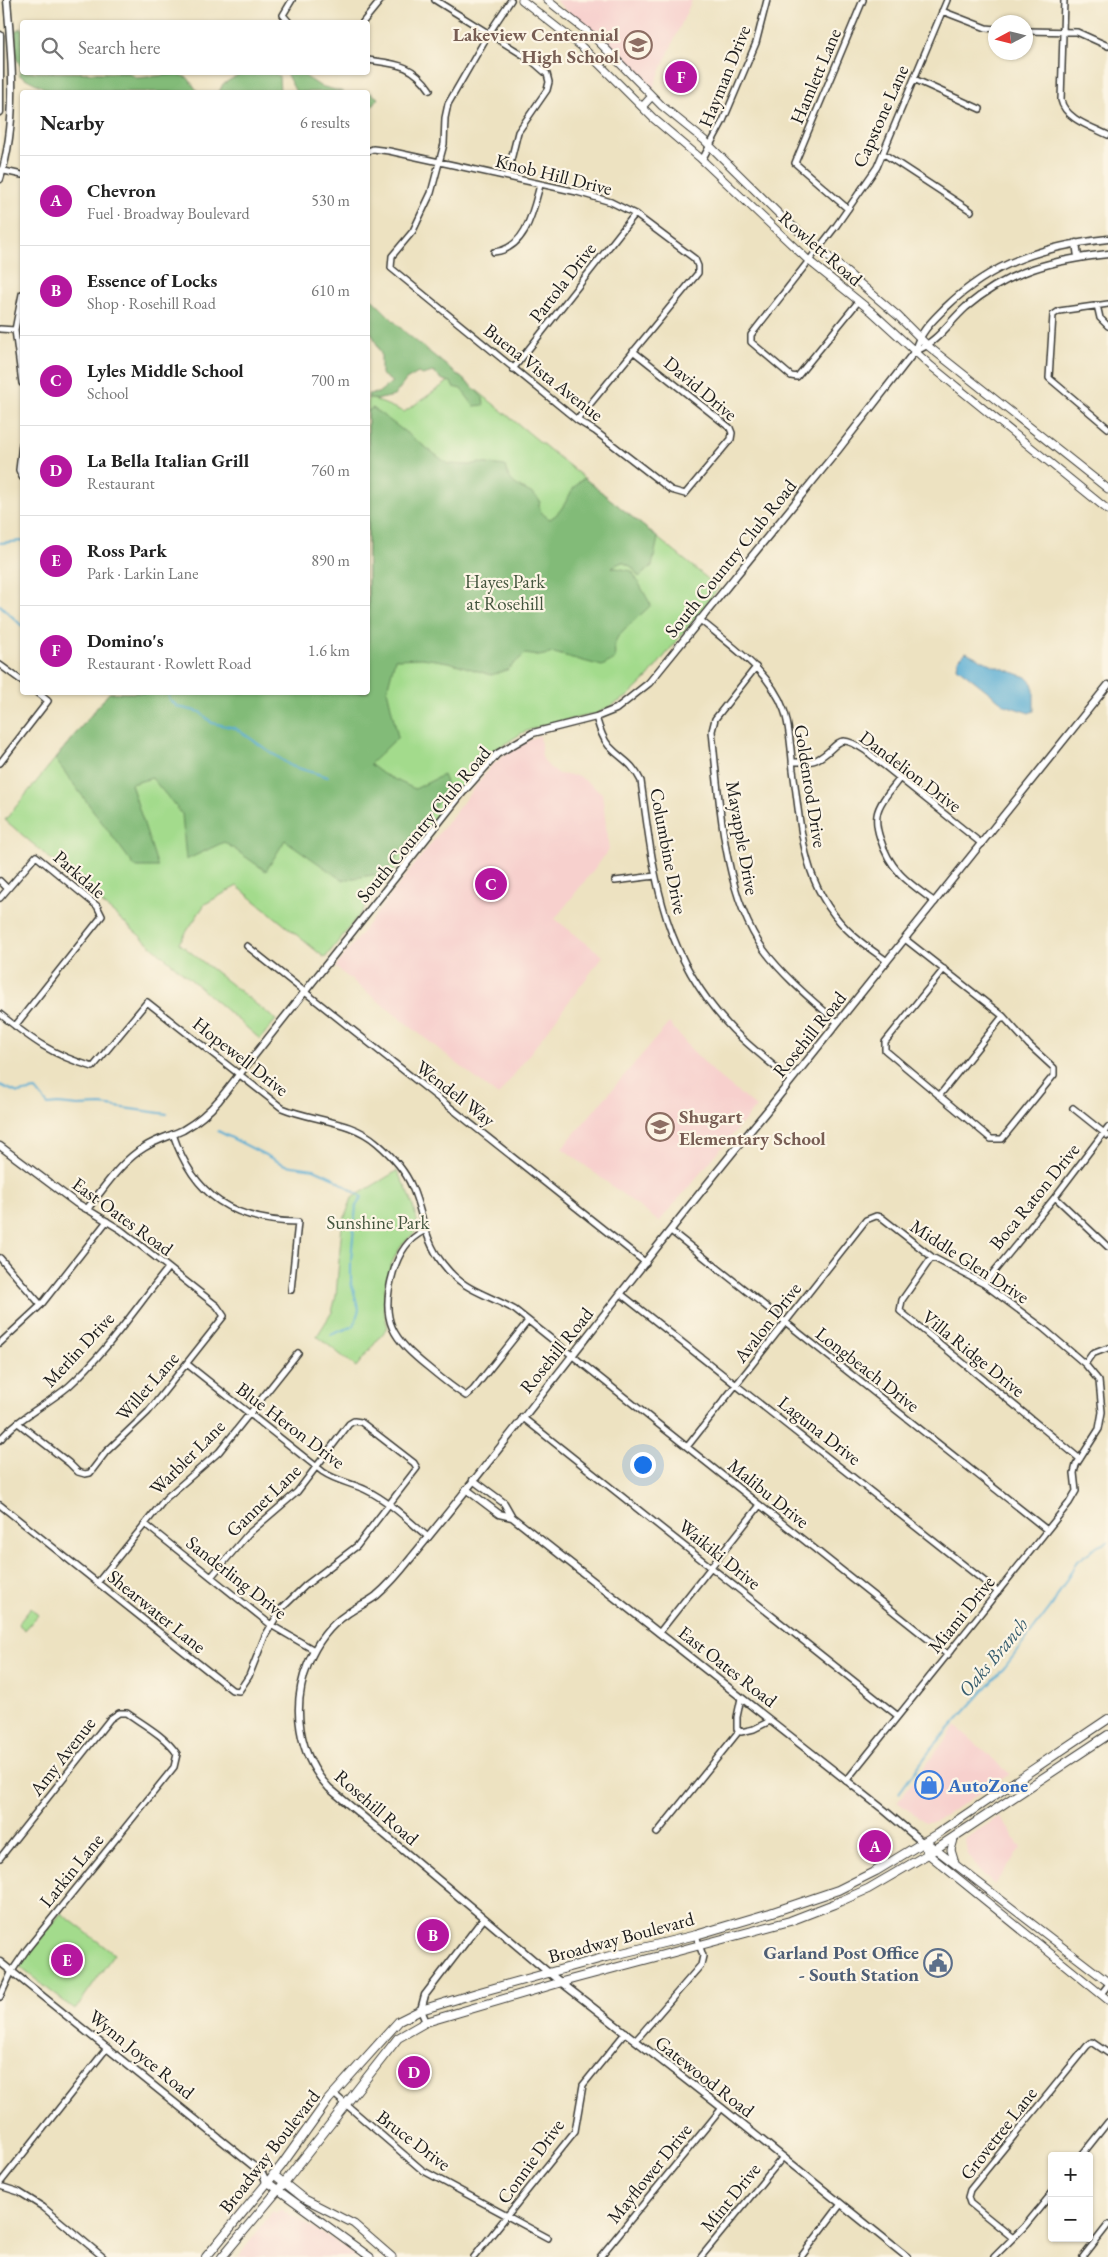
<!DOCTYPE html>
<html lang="en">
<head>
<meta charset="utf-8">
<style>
	:root { --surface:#fff; --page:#f2f2f2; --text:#222; --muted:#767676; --line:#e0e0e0; --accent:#b5179e }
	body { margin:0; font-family:"EB Garamond",serif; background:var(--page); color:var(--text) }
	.controls { position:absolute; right:15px; bottom:15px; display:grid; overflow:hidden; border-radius:5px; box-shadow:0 1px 4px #0004 }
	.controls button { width:45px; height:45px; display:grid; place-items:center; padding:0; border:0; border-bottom:1px solid var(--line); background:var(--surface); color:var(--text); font:25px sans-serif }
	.compass { position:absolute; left:988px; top:15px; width:45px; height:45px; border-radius:50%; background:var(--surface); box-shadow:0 1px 4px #0004; rotate:263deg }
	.you { position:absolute; left:642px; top:1464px; width:18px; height:18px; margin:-12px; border:4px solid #fff; border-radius:50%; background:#1a73e8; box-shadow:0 0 0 8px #1a73e833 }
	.badge { display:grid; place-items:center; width:32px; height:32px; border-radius:50%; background:var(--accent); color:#fff; font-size:16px; font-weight:700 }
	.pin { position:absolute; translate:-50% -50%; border:2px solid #fff; box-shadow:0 1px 5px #0006 }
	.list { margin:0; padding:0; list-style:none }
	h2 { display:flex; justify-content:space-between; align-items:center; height:65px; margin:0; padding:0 20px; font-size:21px }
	h2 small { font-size:16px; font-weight:400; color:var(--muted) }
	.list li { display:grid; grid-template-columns:32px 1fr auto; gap:15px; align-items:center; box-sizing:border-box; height:90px; padding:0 20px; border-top:1px solid var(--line) }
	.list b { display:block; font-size:19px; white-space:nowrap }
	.list p { margin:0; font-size:16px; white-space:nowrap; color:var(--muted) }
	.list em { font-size:16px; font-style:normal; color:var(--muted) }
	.icon { flex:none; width:28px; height:28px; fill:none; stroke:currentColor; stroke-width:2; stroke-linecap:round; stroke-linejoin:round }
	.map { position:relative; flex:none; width:1108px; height:2257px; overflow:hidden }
	.search { position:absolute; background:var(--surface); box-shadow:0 1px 4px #0004; left:20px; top:20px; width:350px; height:55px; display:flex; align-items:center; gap:12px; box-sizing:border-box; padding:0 18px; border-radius:5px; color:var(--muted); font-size:19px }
	.panel { position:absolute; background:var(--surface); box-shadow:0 1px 4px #0004; left:20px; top:90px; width:350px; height:605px; border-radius:5px }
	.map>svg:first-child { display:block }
	.built { fill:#f7d0cd }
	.green { fill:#a3db8c; stroke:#607c54 }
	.forest { fill:#82bb78; stroke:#4f6c4a }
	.water { fill:#57acd3; stroke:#3a6478 }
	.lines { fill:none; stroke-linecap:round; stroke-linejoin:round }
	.stream { stroke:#57acd3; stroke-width:2 }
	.minor-casing { stroke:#3b3a35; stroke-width:8 }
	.tertiary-casing { stroke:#3b3a35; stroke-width:9 }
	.secondary-casing { stroke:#3b3a35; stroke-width:9 }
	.primary-casing { stroke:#3b3a35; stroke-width:10 }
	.minor { stroke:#fff; stroke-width:5 }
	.tertiary { stroke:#fff; stroke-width:6 }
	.secondary { stroke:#fff; stroke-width:7 }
	.primary { stroke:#fff; stroke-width:8 }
	.labels { text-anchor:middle; stroke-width:4.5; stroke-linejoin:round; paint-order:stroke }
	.education-label { font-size:19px; font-weight:bold; fill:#785e54; stroke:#fcf5e5; text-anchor:end }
	.street-label { font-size:19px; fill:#1c1c1c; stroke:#fcf5e5 }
	.park-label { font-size:19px; fill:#44553e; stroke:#fcf5e5 }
	.shop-label { font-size:19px; font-weight:bold; fill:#366cbe; stroke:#fcf5e5; text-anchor:start }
	.service-label { font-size:19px; font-weight:bold; fill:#4e5e75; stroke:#fcf5e5; text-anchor:end }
	.water-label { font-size:20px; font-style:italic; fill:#375d6e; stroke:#fcf5e5 }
</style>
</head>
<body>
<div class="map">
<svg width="1108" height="2257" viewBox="0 0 1108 2257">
	<rect width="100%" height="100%" fill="#fcf5e5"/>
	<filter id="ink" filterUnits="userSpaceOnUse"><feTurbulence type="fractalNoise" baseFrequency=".02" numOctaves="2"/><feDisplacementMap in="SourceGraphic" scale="10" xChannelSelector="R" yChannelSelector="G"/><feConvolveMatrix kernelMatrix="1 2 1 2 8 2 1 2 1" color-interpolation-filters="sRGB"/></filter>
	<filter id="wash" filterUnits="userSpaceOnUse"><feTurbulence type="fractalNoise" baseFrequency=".0096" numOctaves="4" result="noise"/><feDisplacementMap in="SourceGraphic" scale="20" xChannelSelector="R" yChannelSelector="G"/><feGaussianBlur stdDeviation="1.12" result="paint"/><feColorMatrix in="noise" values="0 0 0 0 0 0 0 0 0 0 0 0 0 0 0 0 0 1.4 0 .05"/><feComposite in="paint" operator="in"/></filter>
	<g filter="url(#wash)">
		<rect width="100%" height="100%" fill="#ede2c1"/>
		<path class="built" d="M555,0H692L652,90Z
			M540,735L542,757L548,766L558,774L579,776L602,793L609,850L555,919L603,956L498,1096L335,967L491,766L511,749Z
			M669,1023L691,1049L720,1078L756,1107L659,1222L562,1148Z
			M956,1726L1010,1774L936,1821L925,1822L897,1802Z
			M1000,1816L1021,1848L994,1885L978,1869L967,1853L965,1839Z
			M281,2209L345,2247L357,2257H238L273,2211L277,2214Z"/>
		<path class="green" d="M458,375L719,588L647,678L627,697L596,714L543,725L522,733L491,753L473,772L325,958L237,886L205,904L179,943L276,1020L260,1039L5,820L109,693L368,692V397L404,412Z
			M397,1171L410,1196L419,1227C416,1233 408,1238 403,1244C386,1266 379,1301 388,1327L356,1367L317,1336L332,1312L336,1296L342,1225L352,1198Z
			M31,1608L38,1615L25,1630L18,1624Z
			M61,1913L114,1954L75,2010L21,1968L20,1965Z"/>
		<path class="forest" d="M22,28V72L129,73L137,78L177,74L188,78L198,92H52L19,75L21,67L16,58L15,31Z
			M242,73H274L279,76L280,92H219L223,84Z
			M286,73H300L320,86L344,92H296Z
			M371,93L378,98L374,104L368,108V94Z
			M368,295L406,333L474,388L483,398L484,405L474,406L461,389L453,387L451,382L443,380L433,372L422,375L418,373L406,380L394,396L376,400L369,397L368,399V394L378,393L392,382L381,374V354L373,336L368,328Z
			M373,408L448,464L469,465L479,463L505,466C511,492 529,486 540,501C537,510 543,515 550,519C567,510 568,488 584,478L658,538L652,566L639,577L632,567L622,562L612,567L632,571L651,605C642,615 618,631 615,643C614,647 615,654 615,659L602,666L554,653L539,656L525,654L507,670L491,675L449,662L422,658L395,659L387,690L398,737L370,764L383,774L415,789L443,775L448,788L385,873L342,880L285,840L266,871L224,842L186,860L182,814L152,778L131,784L158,867H135L55,759L109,693L368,692V411Z"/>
		<path class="water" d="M966,652L990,664L1026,677L1032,683L1034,690V711L1029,713L1005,705L957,667L958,660Z"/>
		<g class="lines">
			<path class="stream" d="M0,543L22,541
				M0,605L22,626
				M168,692L170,700L178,707L200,712L212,723L235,728L291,766L328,777
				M0,1085L18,1093L36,1090L48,1105L58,1104L78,1106L101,1105L167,1114
				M218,1131L285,1165L314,1169L332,1177L362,1197L356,1206L351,1259V1283L359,1309L354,1326L330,1335
				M899,1793L931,1749L1005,1667L1053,1604L1077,1561L1098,1546L1108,1542"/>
		</g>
	</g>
	<g filter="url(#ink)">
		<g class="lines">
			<defs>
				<path id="minor" d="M435,0L531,60L547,74L549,82L547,90L518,132L507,176
					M511,0L489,33L448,104L445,118L444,144L431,193L413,231L392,256L391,268L577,420L595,431L671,490L685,494L731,439L732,433L730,428L633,351
					M1064,0L1061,100C1065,119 1092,127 1108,135
					M942,11L986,28L996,29
					M289,22L283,15L292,0
					M363,22L381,0
					M1026,31L1077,32L1108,46
					M368,60C396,64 413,64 430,90
					M914,79L980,109
					M368,151L373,149L389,151L577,192L611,202L635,214L695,259L698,266V273L577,420
					M884,154L971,211
					M702,160L723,121L756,43L767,0
					M0,170L22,175
					M848,209L795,163L863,0
					M494,252C526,249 533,211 540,185
					M22,294L15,330L22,383
					M858,302L797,377L791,376L751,342V335L836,226L877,167L947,0
					M1108,304L1059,311L1053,315L1049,378L1108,428
					M1097,305L1100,318L1108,326
					M0,329L15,330
					M513,369L635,214
					M22,444L19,470L22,477
					M699,619C730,645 770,671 784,710C790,726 791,752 793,770C802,833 802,890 854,936C864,945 876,953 887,961
					M0,665L22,681
					M756,667L715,719L712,731C719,799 723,893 764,950C784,977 812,1000 837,1022
					M596,717C599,727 602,738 609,746C623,761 631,761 641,781C654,878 662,956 733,1030C751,1048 772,1064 791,1080
					M792,762C799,762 810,763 816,760C841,747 834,730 866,751L982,844
					M0,763L48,701L37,692
					M900,778C892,789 879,802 877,815C876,822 878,832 880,838C890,871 909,883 935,902
					M0,881L7,888
					M615,881L655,876
					M0,898L36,856L97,906L102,916L15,1026
					M905,939L1003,1016L1029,1045L1054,1068V1075L1002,1139H991L885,1050V1042L944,969
					M247,946L646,1263
					M0,1014C32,1040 52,1055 93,1067L147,1002L282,1108C313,1121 351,1120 377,1143C391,1155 405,1170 412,1187C424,1215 423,1238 443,1264C464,1292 488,1294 515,1310L948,1655
					M939,1096L1003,1016
					M1073,1108L1108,1136
					M173,1134C194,1197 234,1221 298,1222L291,1290
					M1055,1197L1108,1247
					M424,1231C407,1239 398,1255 393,1273C379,1321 393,1339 429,1368C441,1378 453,1388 466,1396L473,1390L528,1321
					M671,1231L1047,1530
					M932,1257L902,1300L900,1311L1080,1459
					M0,1258L41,1305
					M984,1284L1055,1197L1108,1127
					M621,1294L998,1592
					M0,1343L41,1305L107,1221
					M187,1364L323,1472C336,1481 352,1483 366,1490C389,1501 409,1521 428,1537
					M1085,1364L1092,1354L1108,1348
					M522,1417L898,1716
					M18,1423L69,1463L78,1472L85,1474L90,1473L106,1452L148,1412L224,1316L217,1306L121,1230L87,1209
					M0,1440C16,1419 48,1404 69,1386C106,1353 137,1306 168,1268
					M687,1447L866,1220L876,1216L881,1217L932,1257L984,1284L1043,1328L1085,1364L1099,1381L1102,1412L1099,1429L1076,1465L1074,1473L1076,1491L1069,1503L846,1781
					M0,1505L232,1690L239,1691L249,1676L265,1636L281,1609L306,1585L357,1546L417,1468L414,1463L361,1422L354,1421L349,1424L297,1492L248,1534L211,1577
					M145,1524L271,1625L314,1650
					M98,1582L166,1498L219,1452L298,1353
					M659,1633L760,1505
					M741,1698L737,1717V1729L741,1732L754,1729L770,1721
					M657,1833L739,1731
					M0,1858L110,1719L119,1713H127C144,1725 165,1736 177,1754L174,1767L27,1949L12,1971L0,1997
					M1101,1994L1108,1985
					M636,2040L701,1965L703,1956L696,1935
					M334,2094L422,2170L548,2238
					M1081,2156L1108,2122
					M0,2183L107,2048
					M0,2186L19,2192L43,2207L103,2257
					M1013,2238L970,2203L968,2197L970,2190L1087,2046L1092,2042L1108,2053
					M474,2257L575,2131L583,2085L626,2032
					M600,2257L722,2108
					M701,2257L783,2157
					M801,2257L841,2204
					M994,2257L1024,2227L1052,2193
					M1083,2257L1108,2225"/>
				<path id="tertiary" d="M0,35V112
					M0,179C18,122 12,59 7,0
					M1076,243L1078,257
					M915,351C938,342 948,323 966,307C1010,270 1053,260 1108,254
					M0,1146L76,1203L87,1209C105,1187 120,1162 145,1147C157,1139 171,1136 183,1130C197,1122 209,1112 219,1100L463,792L497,754L533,733L596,717L616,709L649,683L838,450L915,351C920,332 931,322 945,308C992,262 1044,246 1108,239
					M473,1480L504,1503L512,1517L884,1810L922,1842
					M466,1489L499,1514L512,1517
					M484,1918L549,1973L722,2108L907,2257
					M0,1962L262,2173L266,2181
					M426,2022L421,2010L425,1995L484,1918L329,1788C298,1755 291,1706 308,1664C316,1644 329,1626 347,1614C356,1607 367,1603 376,1596C389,1585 400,1572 411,1558C532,1412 644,1258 766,1112L1108,685"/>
				<path id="secondary" d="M522,0L582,47L653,118L699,157L808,260L871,311L931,366L1108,510
					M547,0L594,37L662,106L704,140L782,217L898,316L928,346L1108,489
					M642,107L652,96
					M922,1842L928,1854L1108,2000
					M922,1842L930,1845L1108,1982
					M955,1863L951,1850L955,1836
					M273,2174L303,2198L354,2224L392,2257
					M266,2181L370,2257"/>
				<path id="primary" d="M206,2257L281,2166L328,2100L399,2021L421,2010L480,1992L606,1957L696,1935L770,1913L838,1890L876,1871L937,1834L1108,1719
					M222,2257L284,2183L398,2038L426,2022L562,1982L790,1921L834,1904L868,1889L928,1854L1108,1735"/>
			</defs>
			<use href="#minor" class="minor-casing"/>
			<use href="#tertiary" class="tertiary-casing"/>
			<use href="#secondary" class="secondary-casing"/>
			<use href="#primary" class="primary-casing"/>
			<use href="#minor" class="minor"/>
			<use href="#tertiary" class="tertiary"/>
			<use href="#secondary" class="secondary"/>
			<use href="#primary" class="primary"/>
		</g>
	</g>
	<defs>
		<symbol id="school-ring" viewBox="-11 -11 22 22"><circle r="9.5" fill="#fcf5e5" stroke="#8d6e63" stroke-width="1.5"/><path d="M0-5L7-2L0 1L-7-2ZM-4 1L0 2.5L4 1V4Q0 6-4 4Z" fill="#8d6e63"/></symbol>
		<symbol id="shop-ring" viewBox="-11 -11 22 22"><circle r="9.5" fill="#fcf5e5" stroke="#3f7fe0" stroke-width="1.5"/><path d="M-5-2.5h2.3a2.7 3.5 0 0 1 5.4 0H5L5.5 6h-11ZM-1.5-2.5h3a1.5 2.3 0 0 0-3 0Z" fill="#3f7fe0"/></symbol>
		<symbol id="civic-ring" viewBox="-11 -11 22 22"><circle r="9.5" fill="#fcf5e5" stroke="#5c6f8a" stroke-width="1.5"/><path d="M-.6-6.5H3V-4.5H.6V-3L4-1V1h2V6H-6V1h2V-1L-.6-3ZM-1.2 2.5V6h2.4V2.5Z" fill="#5c6f8a"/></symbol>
	</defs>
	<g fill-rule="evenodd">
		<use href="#school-ring" x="622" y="29" width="32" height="32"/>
		<use href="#school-ring" x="644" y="1111" width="32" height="32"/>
		<use href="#shop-ring" x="913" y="1769" width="32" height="32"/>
		<use href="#civic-ring" x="922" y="1947" width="32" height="32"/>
	</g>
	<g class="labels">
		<g class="education-label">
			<text x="619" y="41">Lakeview Centennial<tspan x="619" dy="22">High School</tspan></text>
			<text x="679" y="1123" text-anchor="start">Shugart<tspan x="679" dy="22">Elementary School</tspan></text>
		</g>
		<g class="street-label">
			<text transform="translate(724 76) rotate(-68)" y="7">Hayman Drive</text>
			<text transform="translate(815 76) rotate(-67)" y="7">Hamlett Lane</text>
			<text transform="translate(880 116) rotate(-66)" y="7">Capstone Lane</text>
			<text transform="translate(554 174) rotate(14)" y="7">Knob Hill Drive</text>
			<text transform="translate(821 248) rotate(41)" y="7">Rowlett Road</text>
			<text transform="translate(562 282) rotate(-52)" y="7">Partola Drive</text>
			<text transform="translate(544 372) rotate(38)" y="7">Buena Vista Avenue</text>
			<text transform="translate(701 388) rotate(40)" y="7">David Drive</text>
			<text transform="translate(730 558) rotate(-51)" y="7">South Country Club Road</text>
			<text transform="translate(911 771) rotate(37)" y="7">Dandelion Drive</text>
			<text transform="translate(811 786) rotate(81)" y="7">Goldenrod Drive</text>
			<text transform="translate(423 824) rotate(-50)" y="7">South Country Club Road</text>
			<text transform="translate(743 838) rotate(80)" y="7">Mayapple Drive</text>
			<text transform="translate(669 851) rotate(79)" y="7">Columbine Drive</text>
			<text transform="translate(80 874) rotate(41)" y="7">Parkdale</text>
			<text transform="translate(809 1034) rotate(-51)" y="7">Rosehill Road</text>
			<text transform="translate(241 1056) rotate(38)" y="7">Hopewell Drive</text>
			<text transform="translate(456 1093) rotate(38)" y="7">Wendell Way</text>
			<text transform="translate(1034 1196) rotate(-51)" y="7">Boca Raton Drive</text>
			<text transform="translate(123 1216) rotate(36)" y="7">East Oates Road</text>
			<text transform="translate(970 1261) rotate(33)" y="7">Middle Glen Drive</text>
			<text transform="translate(767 1322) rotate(-52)" y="7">Avalon Drive</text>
			<text transform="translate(78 1349) rotate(-47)" y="7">Merlin Drive</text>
			<text transform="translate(556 1350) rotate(-51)" y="7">Rosehill Road</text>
			<text transform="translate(974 1353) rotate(39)" y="7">Villa Ridge Drive</text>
			<text transform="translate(868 1369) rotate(38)" y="7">Longbeach Drive</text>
			<text transform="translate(147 1386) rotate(-49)" y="7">Willet Lane</text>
			<text transform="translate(291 1425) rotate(37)" y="7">Blue Heron Drive</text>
			<text transform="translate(820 1430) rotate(38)" y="7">Laguna Drive</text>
			<text transform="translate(187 1457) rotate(-45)" y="7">Warbler Lane</text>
			<text transform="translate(769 1493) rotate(39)" y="7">Malibu Drive</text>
			<text transform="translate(263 1500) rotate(-44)" y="7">Gannet Lane</text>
			<text transform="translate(720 1554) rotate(39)" y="7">Waikiki Drive</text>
			<text transform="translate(237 1577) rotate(38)" y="7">Sanderling Drive</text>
			<text transform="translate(157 1611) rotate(39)" y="7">Shearwater Lane</text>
			<text transform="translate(961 1614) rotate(-51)" y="7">Miami Drive</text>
			<text transform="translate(728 1666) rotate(38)" y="7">East Oates Road</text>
			<text transform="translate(62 1756) rotate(-52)" y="7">Amy Avenue</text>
			<text transform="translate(377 1807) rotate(41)" y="7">Rosehill Road</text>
			<text transform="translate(71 1870) rotate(-51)" y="7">Larkin Lane</text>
			<text transform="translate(621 1937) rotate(-15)" y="7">Broadway Boulevard</text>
			<text transform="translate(142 2054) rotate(39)" y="7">Wynn Joyce Road</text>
			<text transform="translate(705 2076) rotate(38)" y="7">Gatewood Road</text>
			<text transform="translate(998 2133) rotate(-52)" y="7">Grovetree Lane</text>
			<text transform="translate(414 2140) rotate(37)" y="7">Bruce Drive</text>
			<text transform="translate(269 2151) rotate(-52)" y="7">Broadway Boulevard</text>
			<text transform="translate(530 2161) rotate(-54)" y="7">Connie Drive</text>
			<text transform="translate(649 2173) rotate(-51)" y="7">Mayflower Drive</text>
			<text transform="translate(730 2197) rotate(-51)" y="7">Mint Drive</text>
		</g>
		<g class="park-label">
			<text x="505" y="588">Hayes Park<tspan x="505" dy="22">at Rosehill</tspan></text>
			<text x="378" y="1229">Sunshine Park</text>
		</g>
		<g class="shop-label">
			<text x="948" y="1792">AutoZone</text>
		</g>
		<g class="service-label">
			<text x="919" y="1959">Garland Post Office<tspan x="919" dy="22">- South Station</tspan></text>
		</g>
		<g class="water-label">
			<text transform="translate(993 1657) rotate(-50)" y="7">Oaks Branch</text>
		</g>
	</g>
</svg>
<div class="controls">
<button>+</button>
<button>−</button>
</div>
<svg class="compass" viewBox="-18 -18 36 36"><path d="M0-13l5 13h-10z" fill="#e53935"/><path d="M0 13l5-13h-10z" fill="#767676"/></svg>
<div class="you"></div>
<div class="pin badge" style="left:875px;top:1846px">A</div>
<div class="pin badge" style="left:433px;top:1935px">B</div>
<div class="pin badge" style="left:491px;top:884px">C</div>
<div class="pin badge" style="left:414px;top:2072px">D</div>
<div class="pin badge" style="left:67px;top:1960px">E</div>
<div class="pin badge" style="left:681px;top:77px">F</div>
<div class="search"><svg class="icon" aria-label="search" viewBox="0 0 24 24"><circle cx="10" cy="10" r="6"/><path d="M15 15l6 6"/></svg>Search here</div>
<section class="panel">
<h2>Nearby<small>6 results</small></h2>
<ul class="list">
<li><span class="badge">A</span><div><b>Chevron</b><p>Fuel · Broadway Boulevard</p></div><em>530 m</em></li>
<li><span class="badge">B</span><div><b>Essence of Locks</b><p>Shop · Rosehill Road</p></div><em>610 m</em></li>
<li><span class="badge">C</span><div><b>Lyles Middle School</b><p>School</p></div><em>700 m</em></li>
<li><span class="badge">D</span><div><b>La Bella Italian Grill</b><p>Restaurant</p></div><em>760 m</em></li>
<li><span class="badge">E</span><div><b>Ross Park</b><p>Park · Larkin Lane</p></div><em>890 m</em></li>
<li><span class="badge">F</span><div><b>Domino's</b><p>Restaurant · Rowlett Road</p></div><em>1.6 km</em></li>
</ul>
</section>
</div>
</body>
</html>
